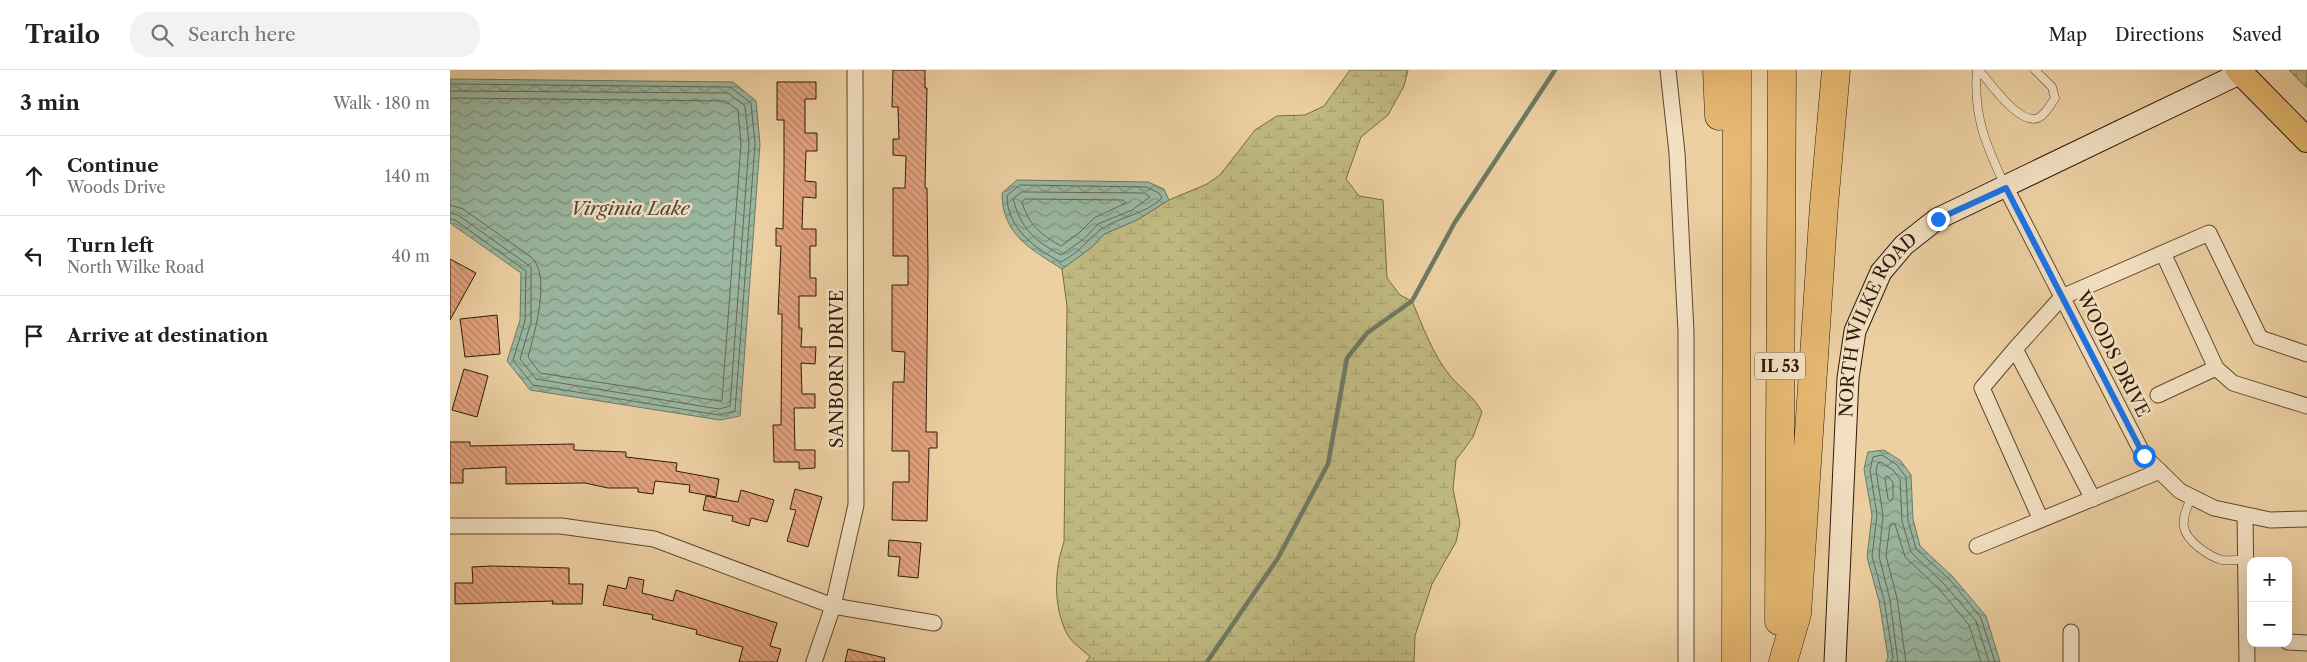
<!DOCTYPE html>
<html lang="en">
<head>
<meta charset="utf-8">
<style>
	:root { --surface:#fff; --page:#f2f2f2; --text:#202124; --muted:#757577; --line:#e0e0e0 }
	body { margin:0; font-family:"Libre Caslon Text",serif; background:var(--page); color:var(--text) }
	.controls { position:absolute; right:15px; bottom:15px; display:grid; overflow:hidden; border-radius:10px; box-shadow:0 5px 20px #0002 }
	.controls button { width:45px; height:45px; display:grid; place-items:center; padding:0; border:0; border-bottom:1px solid var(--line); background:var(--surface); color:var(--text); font:25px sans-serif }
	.stop { position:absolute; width:15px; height:15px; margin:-11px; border:4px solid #1a73e8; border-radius:50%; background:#fff }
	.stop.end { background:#1a73e8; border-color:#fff; box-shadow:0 1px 5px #0008 }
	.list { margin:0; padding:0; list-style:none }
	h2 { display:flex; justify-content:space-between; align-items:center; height:65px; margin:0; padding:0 20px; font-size:21px }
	h2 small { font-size:16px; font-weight:400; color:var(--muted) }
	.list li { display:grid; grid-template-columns:32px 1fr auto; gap:15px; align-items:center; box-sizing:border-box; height:80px; padding:0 20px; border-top:1px solid var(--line) }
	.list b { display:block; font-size:19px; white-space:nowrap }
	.list p { margin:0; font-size:16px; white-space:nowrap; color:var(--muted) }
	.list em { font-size:16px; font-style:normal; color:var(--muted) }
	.icon { flex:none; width:28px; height:28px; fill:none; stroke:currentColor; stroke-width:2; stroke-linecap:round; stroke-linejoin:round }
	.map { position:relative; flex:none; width:1857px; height:592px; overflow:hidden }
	header { display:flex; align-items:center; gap:30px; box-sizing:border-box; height:70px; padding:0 25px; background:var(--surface); border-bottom:1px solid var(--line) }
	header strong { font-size:24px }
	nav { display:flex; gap:28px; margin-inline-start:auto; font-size:18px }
	.search { width:350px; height:45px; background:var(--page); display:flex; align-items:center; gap:12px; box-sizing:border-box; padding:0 18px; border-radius:20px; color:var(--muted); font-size:19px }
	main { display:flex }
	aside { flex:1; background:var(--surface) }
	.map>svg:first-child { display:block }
	.wetland { fill:url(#wetland-marsh); stroke:#766a44 }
	.cemetery { fill:url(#cemetery-stones); stroke:#766a44 }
	.water { fill:url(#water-waves); stroke:#6e7964 }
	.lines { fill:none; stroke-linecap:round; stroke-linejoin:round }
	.shore { stroke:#646954; stroke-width:1 }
	.stream { stroke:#6e7964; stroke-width:4.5 }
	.building { fill:url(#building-back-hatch); stroke:#2d1b08 }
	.lane-casing { stroke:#5d482e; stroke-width:9 }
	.street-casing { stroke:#5d482e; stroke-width:17 }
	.secondary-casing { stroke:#2d1b08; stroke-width:23 }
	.primary-casing { stroke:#2d1b08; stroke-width:26 }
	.highway-casing { stroke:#2d1b08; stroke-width:29 }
	.lane { stroke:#f3e0c3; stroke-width:8 }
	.street { stroke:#f3e0c3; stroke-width:15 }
	.secondary { stroke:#f3e0c3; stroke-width:21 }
	.primary { stroke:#e6b871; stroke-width:24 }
	.highway { stroke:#e6b871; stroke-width:28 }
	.route { stroke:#1a73e8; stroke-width:6 }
	.labels { text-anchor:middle; stroke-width:5; stroke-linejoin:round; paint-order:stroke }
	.shield { fill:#f3e0c3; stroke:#685640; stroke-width:1 }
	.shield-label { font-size:16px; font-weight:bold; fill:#2d1b08 }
	.street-label { font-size:18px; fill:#2d1b08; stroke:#f3e0c3 }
	.water-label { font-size:19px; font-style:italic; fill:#4e4a36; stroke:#f3e0c3 }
</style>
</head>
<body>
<header>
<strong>Trailo</strong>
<div class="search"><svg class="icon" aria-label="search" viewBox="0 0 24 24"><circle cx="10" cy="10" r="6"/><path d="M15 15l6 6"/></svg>Search here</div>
<nav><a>Map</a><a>Directions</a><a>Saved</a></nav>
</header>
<main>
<aside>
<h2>3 min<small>Walk · 180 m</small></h2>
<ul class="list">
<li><svg class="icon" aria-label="ahead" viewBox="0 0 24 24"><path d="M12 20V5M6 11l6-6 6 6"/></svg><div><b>Continue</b><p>Woods Drive</p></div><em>140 m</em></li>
<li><svg class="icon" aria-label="left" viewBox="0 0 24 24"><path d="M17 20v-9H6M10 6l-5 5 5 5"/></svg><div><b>Turn left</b><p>North Wilke Road</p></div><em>40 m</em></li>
<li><svg class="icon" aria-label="arrive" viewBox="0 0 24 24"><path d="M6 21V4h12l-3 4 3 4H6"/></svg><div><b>Arrive at destination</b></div></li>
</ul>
</aside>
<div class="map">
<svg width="1857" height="592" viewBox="0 0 1857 592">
	<defs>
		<pattern id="wetland-marsh" width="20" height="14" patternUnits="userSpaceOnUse" patternTransform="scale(1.25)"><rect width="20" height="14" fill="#bfb980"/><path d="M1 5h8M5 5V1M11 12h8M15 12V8" fill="none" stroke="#a49e6d"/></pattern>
		<pattern id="cemetery-stones" width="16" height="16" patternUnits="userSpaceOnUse" patternTransform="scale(1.25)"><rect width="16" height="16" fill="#bfb980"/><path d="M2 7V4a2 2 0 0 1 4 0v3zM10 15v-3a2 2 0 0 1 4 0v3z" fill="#a49e6d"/></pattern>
		<pattern id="water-waves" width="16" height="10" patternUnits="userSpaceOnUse" patternTransform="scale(1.25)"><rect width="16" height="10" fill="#9ab7a1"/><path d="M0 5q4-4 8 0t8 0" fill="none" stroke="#7e9481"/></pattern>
		<pattern id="building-back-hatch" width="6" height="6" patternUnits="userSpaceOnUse" patternTransform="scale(1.25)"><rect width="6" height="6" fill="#e3a27e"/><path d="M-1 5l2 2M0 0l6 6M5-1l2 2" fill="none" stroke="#b88365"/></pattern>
	</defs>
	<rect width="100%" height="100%" fill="#edd0a2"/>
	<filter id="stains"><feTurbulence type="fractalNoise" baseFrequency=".004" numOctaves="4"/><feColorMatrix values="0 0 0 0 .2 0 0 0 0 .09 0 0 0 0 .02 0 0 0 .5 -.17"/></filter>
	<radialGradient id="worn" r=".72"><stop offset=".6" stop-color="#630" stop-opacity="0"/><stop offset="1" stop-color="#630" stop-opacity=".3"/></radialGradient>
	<path class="wetland" d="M900,0H958L954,16L938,45L911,67L896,109L909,126L933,130L937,208L950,225L962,231C973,257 983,285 1001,307C1013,321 1022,324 1032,342L1023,367L1006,390L1003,419L1010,453L1006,472L982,514L965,566L964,592H636L640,587C633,580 622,573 617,564C603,536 604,501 614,472L617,236L612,199L642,177L654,164L687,150L719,130L757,114L770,105L805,60L827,46L855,45L874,36Z"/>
	<path class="cemetery" d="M1839,0H1857V18Z"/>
	<path class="water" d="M0,9L283,12L306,31L310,74L290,346L270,350L80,320L57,291L70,250L71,203L0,153Z
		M567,110L698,112L714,119L719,130L687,150L654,164L642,177L612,199C581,179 552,165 552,123Z
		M1434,380L1451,391L1461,405L1463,449L1470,476L1503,507L1536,546L1550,592H1436L1438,587L1429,531L1417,487L1422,445L1414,399L1418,382Z"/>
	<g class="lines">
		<path class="shore" d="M0,14L280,17L301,33L305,74L285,341L269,345L83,315L63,290L75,251L76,201L5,150L0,149
			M0,21L278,23L295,36L299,74L280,336L269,339L86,309L70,289L81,252V197L8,145L0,143
			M0,28L275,31L288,40L291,74L272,330L269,331L90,303L78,287C84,264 102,205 81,187L13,139L0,135
			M570,115L696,117L709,123L712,128C695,145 667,147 650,160C637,171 627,184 611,192C586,179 557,159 557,126Z
			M572,122L695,123L700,127L682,140L648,154L634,169L611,185C585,171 571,159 563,129Z
			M575,129L673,130L676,133L644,148L629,163L611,176C591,165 578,154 572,132Z
			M1437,406L1443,412V428L1441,431L1438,429L1435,409Z
			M1441,592L1443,587L1434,530L1422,486L1427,445L1420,400L1423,387L1432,385L1447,395L1456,407L1458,450L1466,479L1500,510L1531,548L1545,592
			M1448,592L1440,530L1429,486L1433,445L1426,400L1428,393L1431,392L1443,400L1450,409L1452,451L1461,482L1495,515L1526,551L1539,592
			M1456,592L1447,528L1436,486L1440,455L1442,453L1445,454L1455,487L1490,520L1519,555L1531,592"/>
		<path class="stream" d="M757,592L828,488L878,394L897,288L917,263L962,231L1005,152L1105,0"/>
	</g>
	<path class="building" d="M443,0H475V18H477L475,118H477L478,199L476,362H487V378H479L477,451L442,450L443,412H459V381H442L443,312H454L455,282L442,281V215H458V186H443V118H455L456,86L443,85V69H449L448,37H442Z
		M327,12H366V29H355V63H367V81H356L355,111L366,112V128L353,127L352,159H366V176H360V208H366V226H349V258H352L351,277H366L365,294L351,293L352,324H365V338H344L345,380H365V398L349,399V392H324L323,355H331L332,244H328L331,176H326V158L333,159L334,97V50H327Z
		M0,189L26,203L0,250Z
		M47,245L50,284L15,287L10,249Z
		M14,299L38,306L27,347L2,340Z
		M0,372H20V376L124,374V380L176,382V387L227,393L226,401L269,409L266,427L239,422L240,415L205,411L203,424L188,422V418H158L135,413L56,414V397L13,399V413H0Z
		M345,419L372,427L358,477L337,471L346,440L340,439Z
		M291,420L324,430L317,452L301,448L299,456L282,451L283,446L253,440L256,426L288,432Z
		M439,470L471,473L468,508L448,506L450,487L438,486Z
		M41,496L119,498V514H133L132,534H102L103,531L5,534V513H23L22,497Z
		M179,507L194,510L192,523L223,531L226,520L327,553L320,576L331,579L327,592H289L293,577L246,564L247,560L202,549L203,545L153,535L158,515L176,519Z
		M398,579L435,588L434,592H395Z"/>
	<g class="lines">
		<defs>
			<path id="lane" d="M1527,0C1523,46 1536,75 1555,116
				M1529,0C1540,13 1572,59 1590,47C1596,43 1601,34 1605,28L1602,17L1585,0
				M1741,427C1738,436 1732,447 1734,457C1736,471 1760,487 1772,490C1780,491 1788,490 1796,489"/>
			<path id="street" d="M1218,0L1227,83L1236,262V592
				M1556,118L1694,386L1730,421L1764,438L1820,450L1857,449
				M1713,183L1766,298L1783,313L1857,336
				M1565,279L1612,227L1759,163L1810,268L1857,284
				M1708,325L1766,298
				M1795,445L1797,592
				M1591,450L1532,318L1565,279L1643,429
				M0,456H111L204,469L383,536L484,553
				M1527,476L1710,401
				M1838,572L1857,573
				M364,592L383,536L406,435L405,0
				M1621,592V562"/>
			<g id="secondary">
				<path id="s1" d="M1385,592L1398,308L1405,261L1431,202L1454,175L1487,149L1791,3"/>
			</g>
			<path id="primary" d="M1788,0L1857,70"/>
			<path id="highway" d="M1267,0L1269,46
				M1329,551L1332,0
				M1286,592L1287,0
				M1333,592L1347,544L1374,135L1386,0"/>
		</defs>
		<use href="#lane" class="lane-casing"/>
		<use href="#street" class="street-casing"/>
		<use href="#secondary" class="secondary-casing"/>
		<use href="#primary" class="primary-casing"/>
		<use href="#highway" class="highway-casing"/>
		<use href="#lane" class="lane"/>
		<use href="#street" class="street"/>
		<use href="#secondary" class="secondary"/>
		<use href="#primary" class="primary"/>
		<use href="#highway" class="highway"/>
	</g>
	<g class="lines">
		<path class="route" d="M1488,149L1556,118L1694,386"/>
	</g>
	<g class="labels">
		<rect class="shield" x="1305" y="282.5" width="50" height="27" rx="4"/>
		<g class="shield-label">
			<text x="1330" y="302">IL 53</text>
		</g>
		<g class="street-label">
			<text dy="6" stroke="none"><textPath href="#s1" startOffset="345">NORTH WILKE ROAD</textPath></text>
			<text transform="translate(1663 284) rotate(63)" y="6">WOODS DRIVE</text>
			<text transform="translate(387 299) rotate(-90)" y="6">SANBORN DRIVE</text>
		</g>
		<g class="water-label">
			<text x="180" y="145">Virginia Lake</text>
		</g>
	</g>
	<rect width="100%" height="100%" filter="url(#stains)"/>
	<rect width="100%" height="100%" fill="url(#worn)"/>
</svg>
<div class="controls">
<button>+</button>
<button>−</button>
</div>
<div class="stop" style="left:1694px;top:386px"></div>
<div class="stop end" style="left:1488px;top:149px"></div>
</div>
</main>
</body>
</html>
